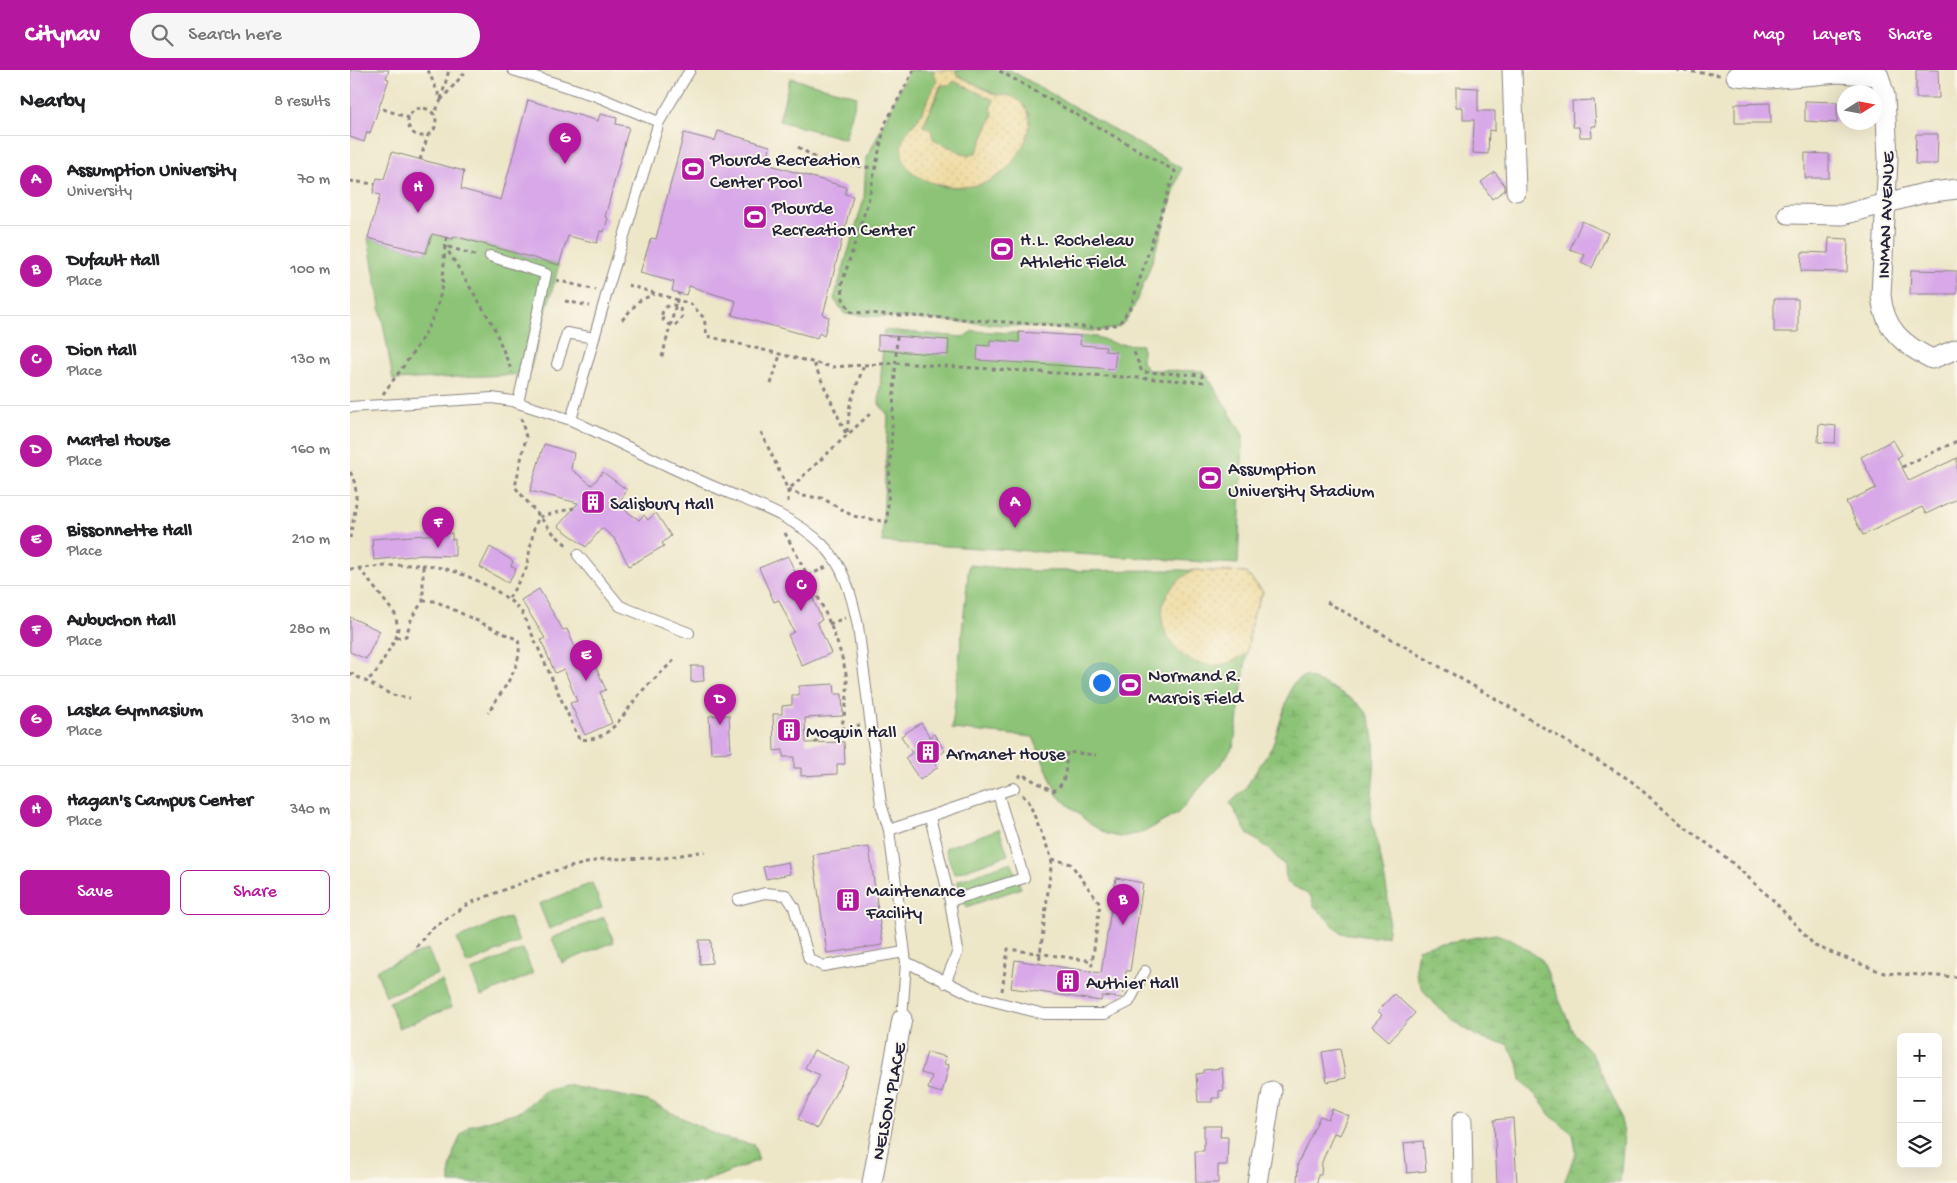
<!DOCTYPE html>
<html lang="en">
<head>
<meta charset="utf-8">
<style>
	:root { --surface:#fff; --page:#f6f6f6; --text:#202124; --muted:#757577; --line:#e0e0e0; --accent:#b5179e }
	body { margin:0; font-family:"Gochi Hand",sans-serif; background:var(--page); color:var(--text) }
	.controls { position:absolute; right:15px; bottom:15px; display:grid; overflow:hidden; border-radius:8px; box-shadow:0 5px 20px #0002 }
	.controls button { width:45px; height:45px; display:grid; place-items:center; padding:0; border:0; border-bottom:1px solid var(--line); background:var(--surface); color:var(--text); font:25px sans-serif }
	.compass { position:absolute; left:1487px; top:15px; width:45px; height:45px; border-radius:50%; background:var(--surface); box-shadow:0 5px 20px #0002; rotate:79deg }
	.you { position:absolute; left:751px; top:612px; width:18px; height:18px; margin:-12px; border:4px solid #fff; border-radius:50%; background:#1a73e8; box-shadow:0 0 0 8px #1a73e833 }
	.badge { display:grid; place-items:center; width:32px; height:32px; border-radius:50%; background:var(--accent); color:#fff; font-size:16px; font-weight:700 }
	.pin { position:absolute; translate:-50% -41px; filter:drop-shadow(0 1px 2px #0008) }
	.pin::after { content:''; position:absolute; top:26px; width:18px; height:15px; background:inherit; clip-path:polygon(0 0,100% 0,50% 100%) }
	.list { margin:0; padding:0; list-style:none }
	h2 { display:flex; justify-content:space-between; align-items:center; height:65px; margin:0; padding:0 20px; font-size:21px }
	h2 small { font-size:16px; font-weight:400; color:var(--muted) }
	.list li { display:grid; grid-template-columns:32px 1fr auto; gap:15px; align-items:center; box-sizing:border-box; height:90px; padding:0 20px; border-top:1px solid var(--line) }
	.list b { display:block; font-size:19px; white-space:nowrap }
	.list p { margin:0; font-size:16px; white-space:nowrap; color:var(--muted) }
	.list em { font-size:16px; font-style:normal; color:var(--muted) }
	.actions { display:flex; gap:10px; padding:15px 20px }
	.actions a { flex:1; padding:11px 0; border:1px solid var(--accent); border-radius:8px; text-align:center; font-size:18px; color:var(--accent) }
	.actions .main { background:var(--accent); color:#fff }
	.icon { flex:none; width:28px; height:28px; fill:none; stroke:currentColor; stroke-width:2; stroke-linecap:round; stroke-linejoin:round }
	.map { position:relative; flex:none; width:1607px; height:1113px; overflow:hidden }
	header { display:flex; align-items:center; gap:30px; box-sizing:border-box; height:70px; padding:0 25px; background:var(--accent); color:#fff }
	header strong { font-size:24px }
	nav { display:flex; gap:28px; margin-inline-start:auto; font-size:18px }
	.search { width:350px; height:45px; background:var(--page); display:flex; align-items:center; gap:12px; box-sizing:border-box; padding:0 18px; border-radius:28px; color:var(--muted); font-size:19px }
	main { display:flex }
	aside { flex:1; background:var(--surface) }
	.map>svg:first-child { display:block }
	.green { fill:#8cc376; stroke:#577258 }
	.wetland { fill:url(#wetland-marsh); stroke:#577258 }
	.sand { fill:url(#sand-dots); stroke:#887e6c; fill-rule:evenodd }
	.building { fill:#d8a8e8 }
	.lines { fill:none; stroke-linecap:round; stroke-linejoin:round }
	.lane-casing { stroke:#888481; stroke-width:12 }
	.street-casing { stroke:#888481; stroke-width:21 }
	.path { stroke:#888481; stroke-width:3; stroke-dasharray:4 4; stroke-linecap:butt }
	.lane { stroke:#fff; stroke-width:10 }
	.street { stroke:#fff; stroke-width:19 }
	.labels { text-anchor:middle; stroke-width:4; stroke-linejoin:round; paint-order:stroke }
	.poi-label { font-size:19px; fill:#22223b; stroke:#fbf7ec; text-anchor:start }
	.street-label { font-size:19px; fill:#22223b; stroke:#fbf7ec }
</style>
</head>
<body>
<header>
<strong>Citynav</strong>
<div class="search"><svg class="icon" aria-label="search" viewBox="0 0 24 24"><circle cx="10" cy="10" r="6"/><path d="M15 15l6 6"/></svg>Search here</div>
<nav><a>Map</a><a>Layers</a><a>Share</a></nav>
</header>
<main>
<aside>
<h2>Nearby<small>8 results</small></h2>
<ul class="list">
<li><span class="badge">A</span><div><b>Assumption University</b><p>University</p></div><em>70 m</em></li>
<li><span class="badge">B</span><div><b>Dufault Hall</b><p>Place</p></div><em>100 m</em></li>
<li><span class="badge">C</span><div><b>Dion Hall</b><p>Place</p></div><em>130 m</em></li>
<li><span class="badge">D</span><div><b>Martel House</b><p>Place</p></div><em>160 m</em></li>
<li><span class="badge">E</span><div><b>Bissonnette Hall</b><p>Place</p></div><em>210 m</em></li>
<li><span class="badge">F</span><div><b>Aubuchon Hall</b><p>Place</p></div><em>280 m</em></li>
<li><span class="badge">G</span><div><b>Laska Gymnasium</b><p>Place</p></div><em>310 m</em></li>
<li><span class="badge">H</span><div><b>Hagan's Campus Center</b><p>Place</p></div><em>340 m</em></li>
</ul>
<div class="actions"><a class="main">Save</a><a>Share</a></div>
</aside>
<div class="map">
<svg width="1607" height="1113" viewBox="0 0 1607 1113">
	<defs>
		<pattern id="wetland-marsh" width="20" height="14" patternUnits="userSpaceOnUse" patternTransform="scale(1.25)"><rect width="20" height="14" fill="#8cc376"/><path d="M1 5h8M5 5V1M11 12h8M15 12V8" fill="none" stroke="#78a767"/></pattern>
		<pattern id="sand-dots" width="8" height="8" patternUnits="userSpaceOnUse" patternTransform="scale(1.25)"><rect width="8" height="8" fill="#eeda9e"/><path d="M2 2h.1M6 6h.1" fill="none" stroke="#ccbb89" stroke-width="1.8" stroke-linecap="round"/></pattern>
	</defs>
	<rect width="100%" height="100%" fill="#fbf7ec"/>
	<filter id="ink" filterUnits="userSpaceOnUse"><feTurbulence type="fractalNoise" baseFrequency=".02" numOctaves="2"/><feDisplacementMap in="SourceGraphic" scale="10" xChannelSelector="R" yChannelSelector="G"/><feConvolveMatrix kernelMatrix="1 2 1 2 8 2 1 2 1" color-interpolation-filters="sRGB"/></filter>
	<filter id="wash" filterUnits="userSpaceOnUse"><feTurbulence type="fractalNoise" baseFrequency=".0096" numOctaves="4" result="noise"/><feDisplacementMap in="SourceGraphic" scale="20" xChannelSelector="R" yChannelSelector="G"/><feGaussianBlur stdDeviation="1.12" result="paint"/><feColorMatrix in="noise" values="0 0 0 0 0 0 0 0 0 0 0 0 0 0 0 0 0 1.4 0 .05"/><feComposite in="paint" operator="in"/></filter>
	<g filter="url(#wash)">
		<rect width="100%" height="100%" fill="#ede6c7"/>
		<path class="green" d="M559,0H583L587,12L567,51L562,54L588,116C608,119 648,115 659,95C668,80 673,62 680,45L675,37L661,26L647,25L607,5L605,0H660L831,98C822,127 791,241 771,255C763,261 751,260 741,261L495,244L484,229L514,129L516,90Z
			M440,8L507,26L495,69L429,51Z
			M604,11L644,30L641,37L643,44L627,82L618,86L583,69L573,56L592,15Z
			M85,156L90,166L103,169L104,166L209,195L179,304L43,310L18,168L76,183Z
			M534,260L613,267L623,261L747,267L766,274L792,275V292L798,300L854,301L893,365L888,494L532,472L538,345L529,334Z
			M619,495L685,501L831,500L896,503L913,522L902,547L884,675L872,693L827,744L792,763L770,767L757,764L740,754L708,726L683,667L602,659Z
			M649,759L658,785L604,804L595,778Z
			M661,792L671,818L616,837L607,811Z
			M242,813L252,838L199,859L189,834Z
			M159,847L169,872L117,894L107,869Z
			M254,847L264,872L212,893L202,868Z
			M78,879L88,904L36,926L26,900Z
			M173,879L183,904L131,926L121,901Z
			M92,911L102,937L49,958L39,932Z"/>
		<path class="wetland" d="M954,606C968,610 1008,629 1016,642C1031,670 1022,712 1021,741C1021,751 1025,762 1027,771C1033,801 1043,836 1037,866L1021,867L991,863L964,836L961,826L936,812L935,796L920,780L897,763L880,733L894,720L922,677L942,615Z
			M1146,864L1165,871L1192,890L1224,964L1242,984L1269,1040L1274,1064L1270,1113H1214L1226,1082L1223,1064L1200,1045L1191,1031L1171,1010L1168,993L1157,974C1149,972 1138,972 1131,968C1111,959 1068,925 1066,903C1065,895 1067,886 1068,879L1081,875Z
			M215,1015L298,1031L373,1068L404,1075L409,1090L351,1113H100V1099L104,1081L111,1065L119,1056L171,1041L197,1019Z"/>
		<path class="sand" d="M583,0H605L607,5C619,11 632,18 644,24C648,26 651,24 655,25C663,25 673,33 676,39C683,49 679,61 675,72C667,89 655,104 637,112C609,124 546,114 552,74C554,62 562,58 568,49C575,37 580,24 587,12ZM604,11L644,30L641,37L643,45L627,82L618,86L583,69L581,60L573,56L591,15H600Z
			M843,500L896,503L913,522L902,547L897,584C885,590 874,596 861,595C825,595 798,551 820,520C826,512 834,506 843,500Z"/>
		<g id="blocks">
			<path class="building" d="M0,0H39L36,8L39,9L20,63L17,62L14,72L0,67Z
				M1566,0H1588L1589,28H1566Z
				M1106,17L1128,18V41H1145V61L1139,60L1138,84L1123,83L1124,50H1113V37H1106Z
				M178,30L248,51L250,44L267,48L266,54L279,57L255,147L258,148L254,162L250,161L247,173L218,166L209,195L104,166L103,169L82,164L76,183L18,168L30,125L23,123L27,108L34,109L42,82L114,101L111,119L151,130Z
				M1244,30L1246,56H1241L1242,67H1230L1229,57H1223L1222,31Z
				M1455,31L1487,32V53L1455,51Z
				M1420,33L1421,53H1385V34Z
				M368,61L420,76L417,94L496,117L495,124L503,126L473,245L479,247L474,266L469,263L467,268L382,245L386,231L339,216L336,225L322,221L324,212L290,203L301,168L306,169L334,63L365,71Z
				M1566,64H1588L1587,94H1565Z
				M1455,83L1479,84V108H1455Z
				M1145,102L1155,116V120L1142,129L1131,112Z
				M1232,151L1258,163L1242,198L1231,193L1235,185L1220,179Z
				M1479,168L1498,169L1497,202L1451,201L1452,182L1478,183Z
				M1561,200L1607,201V224H1560Z
				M1424,229H1448V262H1424Z
				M669,262L731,266L730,275L756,277L755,281L766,282L764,299L627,290L628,275L640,276V270L669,272Z
				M528,265L599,270L598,285L528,280Z
				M1469,354L1486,356L1485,373L1468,372Z
				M1543,370L1552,385L1547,388L1559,411L1607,388V429L1576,444L1572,437L1513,465L1496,432L1526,418L1511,387Z
				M194,374L224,383L221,399L242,415L253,402L277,420L268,435L289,450L294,445L298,450L306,443L321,466L312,473L314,476L279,496L264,468L252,458L236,477L208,456L228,433L180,421Z
				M102,463V470L105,469V486L72,485L24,490L22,469Z
				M140,477L163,491L161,496L166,499L158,513L130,497Z
				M438,486L452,518L457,515L472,550L467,552L481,583L452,596L438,565L444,562L429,530L424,532L409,498Z
				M189,519L213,560L217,559L231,591L241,586L256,620L250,622L262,653L235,665L220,633L227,631L214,599L205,603L191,570L195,568L171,530Z
				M0,547L30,561L16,589L0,582Z
				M341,596H353L354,611L341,612Z
				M484,614L485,624H492L493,646L455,648L456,673L494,672L495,694H487V704L451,706V698H444V687H433V680L424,681L423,644H432V636L442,635V625H449V616Z
				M379,645L381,682L361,683L359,646Z
				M571,653L580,667L584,664L595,681L583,689L588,697L570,710L555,688L562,683L551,666Z
				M519,777L533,875L477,883L463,785Z
				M438,792L440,804L416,809L413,797Z
				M766,808L793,813L780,901H776L772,928L752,926L751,931L661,918L665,890L751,903Z
				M349,870H361L362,893L350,894Z
				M1044,924L1065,943L1039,971L1022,956L1032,945L1028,941Z
				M990,979L996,1008L977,1012L972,982Z
				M464,980L499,997L467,1059L448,1049L470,1005L455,998Z
				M577,982L596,987L594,994L599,995L592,1023L578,1019L582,1006L571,1003Z
				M872,998L874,1020L869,1021V1028H862V1032H848L846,1004L853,1003V1000Z
				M982,1039L999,1046L990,1065L984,1063L972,1092L971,1105H968L967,1113H947L948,1093L970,1046L978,1049Z
				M1163,1048L1167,1113H1147L1144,1050Z
				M854,1056H871L870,1067H878L877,1095H868V1113H846L845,1081H854Z
				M1073,1071L1076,1101L1057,1103L1054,1073Z"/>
		</g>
	</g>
	<g filter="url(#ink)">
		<use href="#blocks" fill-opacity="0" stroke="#888481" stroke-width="1"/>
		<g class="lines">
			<defs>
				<path id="lane" d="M163,0L246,26L309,52
					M140,186L196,204L168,333
					M207,294L217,263L244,268
					M0,337L142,328L162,331L221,350L259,215L309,52L340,0
					M221,350C268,372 314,395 362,416C399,432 442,445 472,474C494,495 502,526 508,556L531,734L539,760L556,892L552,949
					M228,485L270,536L339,563
					M580,747L600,831L608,881L595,913
					M539,760L664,718
					M388,830L415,823L436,825L444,837L459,889L473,896L554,882
					M600,831L674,808L648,724
					M556,892L627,927L694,944H755L779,932L795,901"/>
				<path id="street" d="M1162,0L1166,121
					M1386,6L1420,9L1489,3L1529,6L1535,26L1538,89L1531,225C1534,259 1553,275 1582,289L1607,279
					M1438,144L1492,145L1574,123L1607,119
					M1112,1051L1113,1113
					M522,1113L552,949
					M907,1113L922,1021"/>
			</defs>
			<use href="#lane" class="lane-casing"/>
			<use href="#street" class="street-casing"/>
			<path class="path" d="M78,0L91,30L84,45
				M564,0L535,54L518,132L492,213L493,229L501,242L749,258L769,254L781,236L825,101L648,0
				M1326,0L1370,5
				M91,29L99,0
				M91,30L117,0
				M58 52a14 14 0 1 1 28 0a14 14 0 1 1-28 0Z
				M33,39L59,48
				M448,77L473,92L524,98
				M70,90L78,65
				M0,111L25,114
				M97,167L95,176L143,255L162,302
				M206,210L246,220
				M278,215L341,234L354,248L357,266L482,297L546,293L853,312L852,305L792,302L784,282
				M215,231L240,236
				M312 245a10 10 0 1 1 20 0a10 10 0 1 1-20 0Z
				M272,250L289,231L304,224
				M312,287L329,223
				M464,294L497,366
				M421,314L430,285
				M33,324C56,292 87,256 92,215C94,203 94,189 95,176L128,186
				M171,348L176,367L165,417L204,464L219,477
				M411,362L438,420L453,426L472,428L503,446L537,452L547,266
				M497,362L500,334L514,295
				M1552,397L1607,371
				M0,402C12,422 3,447 0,468
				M438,432V420L522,342
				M435,463C457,504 487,559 496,604C500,627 493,650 488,672
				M9,498L45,544L48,558L46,568L25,604L16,611
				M0,499C24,497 50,494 74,495C104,497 156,520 173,544L229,669C261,674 275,640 293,620C303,610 314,600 324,590
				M458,506L476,497
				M159,528L176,499L184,458L189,447L224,438
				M73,531H85L168,570C175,594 150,623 138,643
				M977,532L1153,633L1280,710L1327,751L1378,789L1424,831L1465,876L1534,903L1607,907
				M479,554L495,548
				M46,568L56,566L62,547L73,531V495
				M0,603L42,625L60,628
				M465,673L475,661L510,655
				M669,708L671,704L703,721C718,714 715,696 717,682L746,685
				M672,725L678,730L702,789L689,893
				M702,789L721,794L750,834L741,901
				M66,877L80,860L120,833L200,802L253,789L314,788L355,781
				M652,921L658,879L743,891"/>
			<use href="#lane" class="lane"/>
			<use href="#street" class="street"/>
		</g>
	</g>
	<defs>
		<symbol id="stadium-square" viewBox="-11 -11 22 22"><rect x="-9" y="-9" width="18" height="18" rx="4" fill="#b5179e" stroke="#fbf7ec"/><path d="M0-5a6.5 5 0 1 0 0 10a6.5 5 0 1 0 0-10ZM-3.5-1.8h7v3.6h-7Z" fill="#fff"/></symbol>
		<symbol id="building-square" viewBox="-11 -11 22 22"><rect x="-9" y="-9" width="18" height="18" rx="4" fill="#b5179e" stroke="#fbf7ec"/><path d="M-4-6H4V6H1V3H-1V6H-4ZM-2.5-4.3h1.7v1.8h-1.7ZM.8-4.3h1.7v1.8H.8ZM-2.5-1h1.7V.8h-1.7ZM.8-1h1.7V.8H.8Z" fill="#fff"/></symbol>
	</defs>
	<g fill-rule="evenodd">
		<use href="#stadium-square" x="329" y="85" width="28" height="28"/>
		<use href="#stadium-square" x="391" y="133" width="28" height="28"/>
		<use href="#stadium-square" x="638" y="165" width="28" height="28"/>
		<use href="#stadium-square" x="846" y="394" width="28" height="28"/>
		<use href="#building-square" x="229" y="418" width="28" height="28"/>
		<use href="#stadium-square" x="766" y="601" width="28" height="28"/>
		<use href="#building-square" x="425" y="646" width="28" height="28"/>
		<use href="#building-square" x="564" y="668" width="28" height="28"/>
		<use href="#building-square" x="484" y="816" width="28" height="28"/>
		<use href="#building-square" x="704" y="897" width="28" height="28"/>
	</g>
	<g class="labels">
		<g class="poi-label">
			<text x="360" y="95">Plourde Recreation<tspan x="360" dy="22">Center Pool</tspan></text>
			<text x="422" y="143">Plourde<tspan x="422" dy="22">Recreation Center</tspan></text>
			<text x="670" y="175">H.L. Rocheleau<tspan x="670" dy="22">Athletic Field</tspan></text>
			<text x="878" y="404">Assumption<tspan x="878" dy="22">University Stadium</tspan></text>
			<text x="260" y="439">Salisbury Hall</text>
			<text x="798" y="611">Normand R.<tspan x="798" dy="22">Marois Field</tspan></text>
			<text x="456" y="667">Moquin Hall</text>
			<text x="596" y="689">Armanet House</text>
			<text x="516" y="826">Maintenance<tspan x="516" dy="22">Facility</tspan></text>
			<text x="736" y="918">Authier Hall</text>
		</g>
		<g class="street-label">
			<text transform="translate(1534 145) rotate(-88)" y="7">INMAN AVENUE</text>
			<text transform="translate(537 1031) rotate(-79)" y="7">NELSON PLACE</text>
		</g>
	</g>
</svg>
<div class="controls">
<button>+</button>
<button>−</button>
<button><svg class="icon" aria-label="layers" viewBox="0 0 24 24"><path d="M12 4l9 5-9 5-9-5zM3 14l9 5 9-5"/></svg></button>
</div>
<svg class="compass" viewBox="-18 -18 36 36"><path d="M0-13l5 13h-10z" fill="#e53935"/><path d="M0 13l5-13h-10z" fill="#757577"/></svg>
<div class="you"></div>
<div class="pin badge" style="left:665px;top:458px">A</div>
<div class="pin badge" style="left:773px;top:855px">B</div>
<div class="pin badge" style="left:451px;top:541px">C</div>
<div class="pin badge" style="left:370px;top:655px">D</div>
<div class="pin badge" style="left:236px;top:611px">E</div>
<div class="pin badge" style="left:88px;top:478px">F</div>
<div class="pin badge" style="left:215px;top:94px">G</div>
<div class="pin badge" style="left:68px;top:143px">H</div>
</div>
</main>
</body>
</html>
